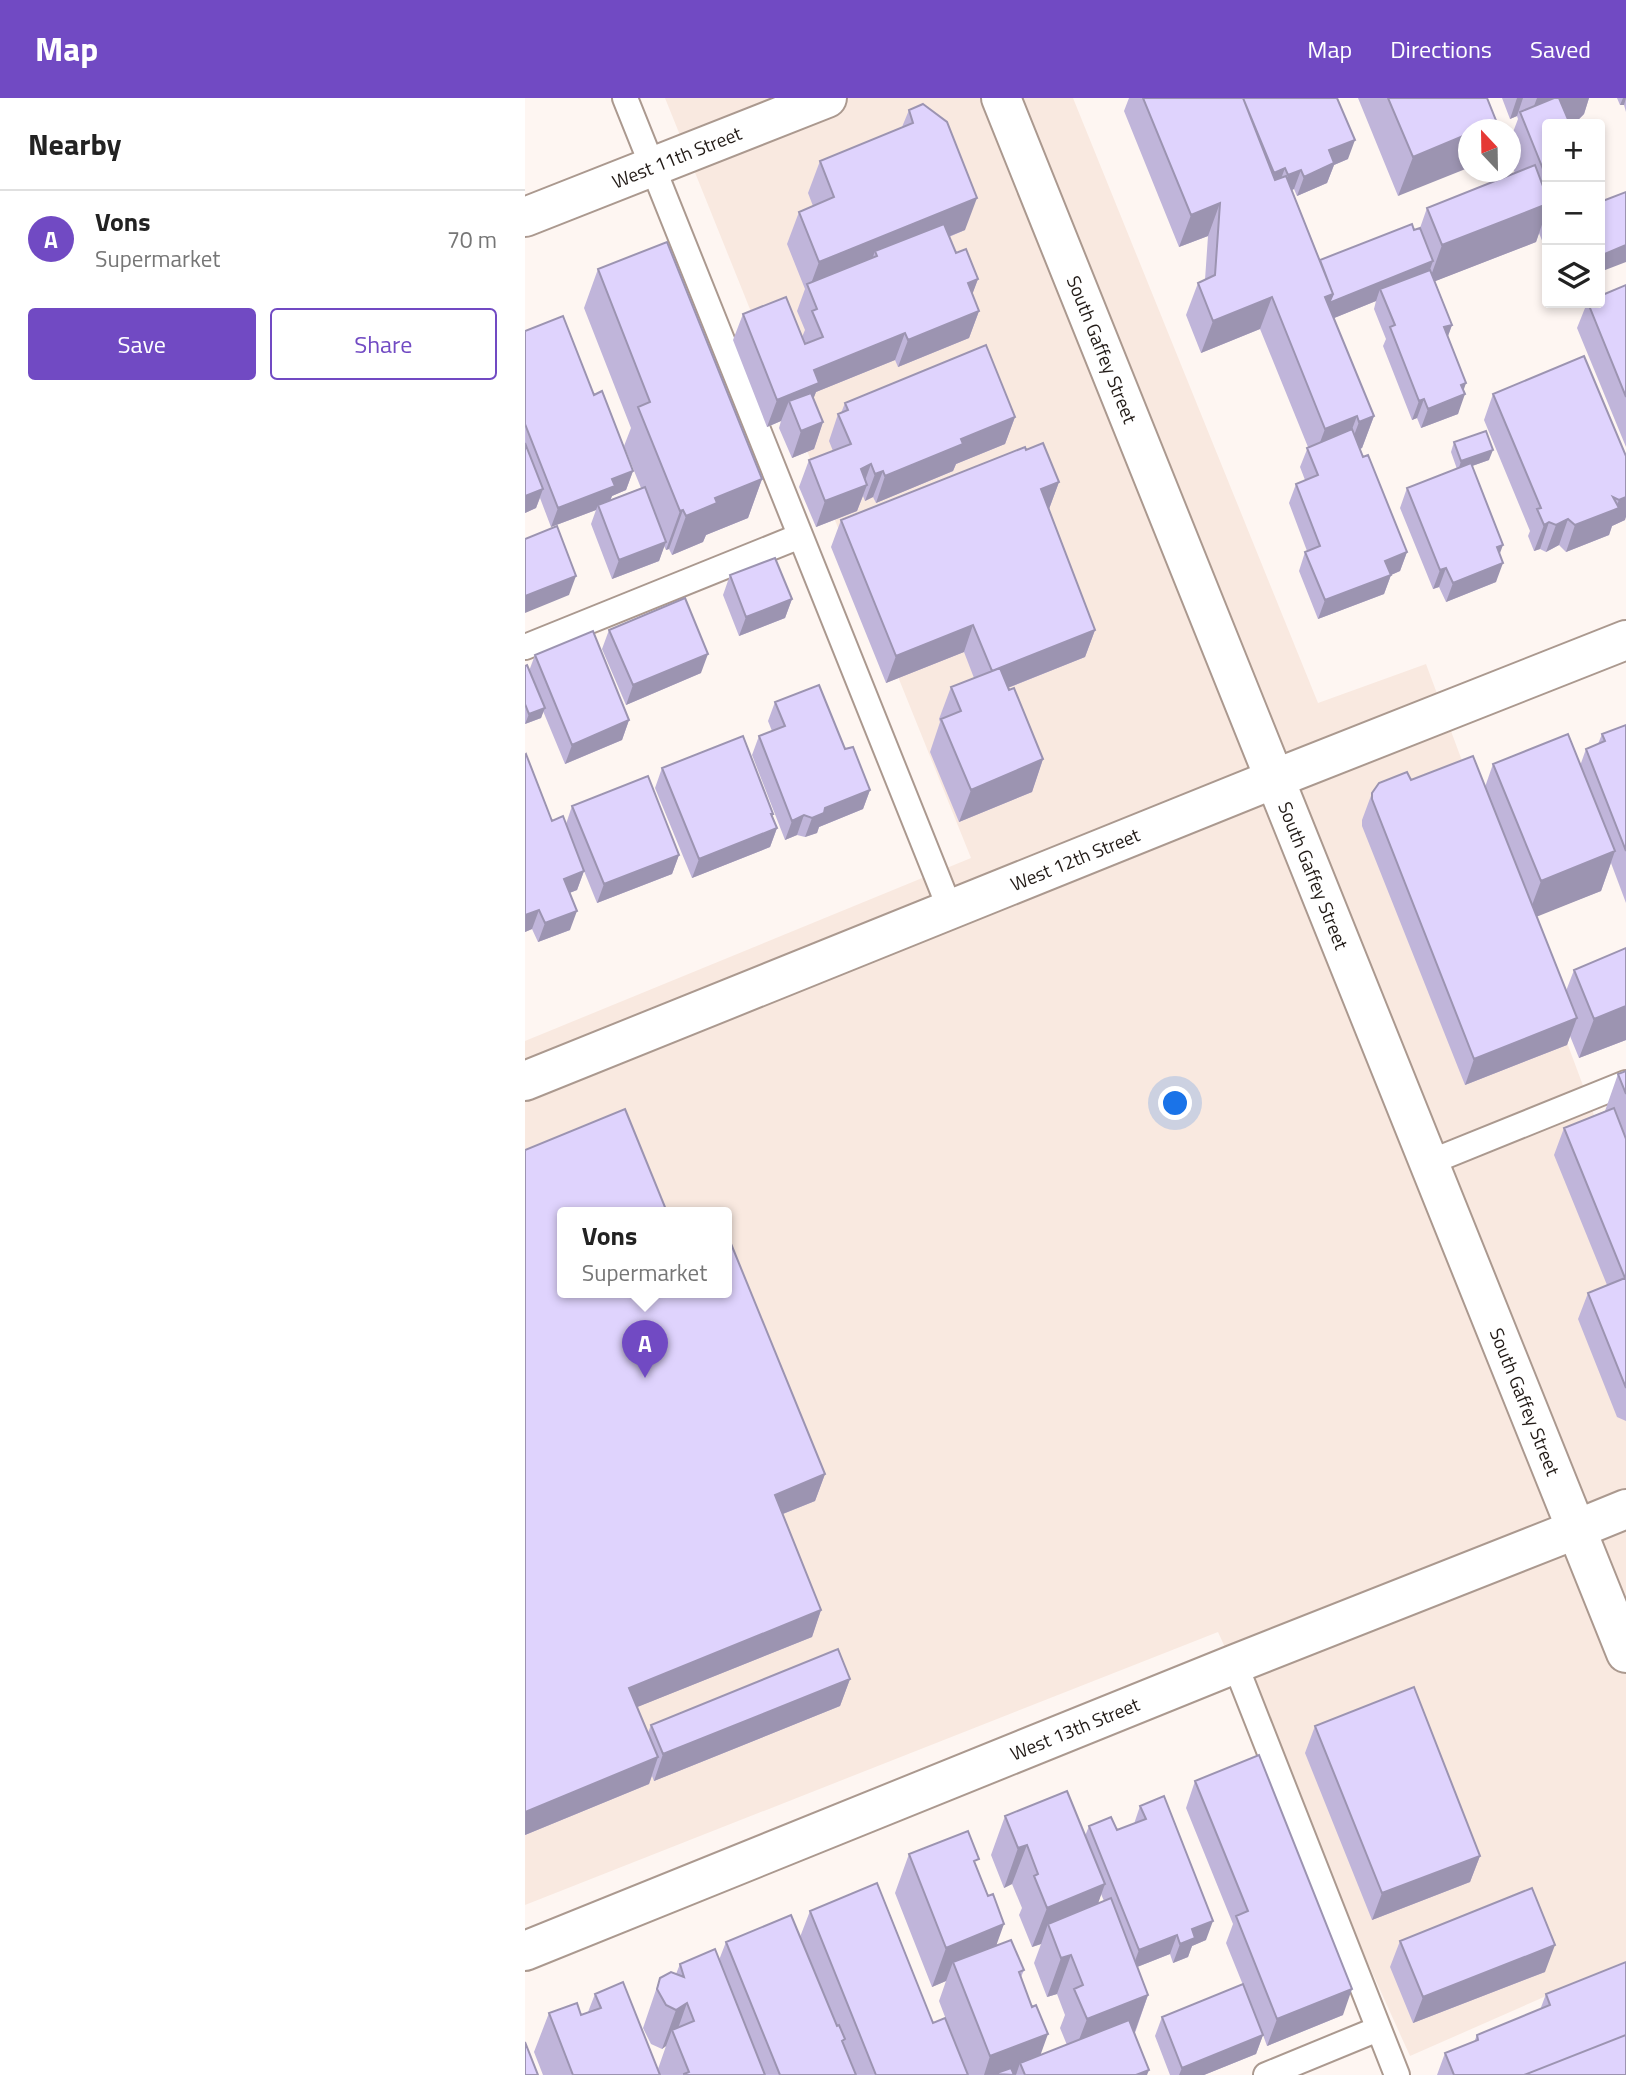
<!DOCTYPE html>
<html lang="en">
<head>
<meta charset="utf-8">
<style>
	:root { --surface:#fff; --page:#f2f2f2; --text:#222; --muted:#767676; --line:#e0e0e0; --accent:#714ac3 }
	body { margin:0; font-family:"Titillium Web",sans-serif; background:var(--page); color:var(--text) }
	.controls { position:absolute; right:21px; top:21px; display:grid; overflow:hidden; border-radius:7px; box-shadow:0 4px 10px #0003 }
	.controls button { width:63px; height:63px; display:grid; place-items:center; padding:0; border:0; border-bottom:2px solid var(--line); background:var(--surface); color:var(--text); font:35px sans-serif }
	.compass { position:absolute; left:933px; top:21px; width:63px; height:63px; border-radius:50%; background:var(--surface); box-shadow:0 4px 10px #0003; rotate:338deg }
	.you { position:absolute; left:651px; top:1006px; width:24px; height:24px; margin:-18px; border:5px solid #fff; border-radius:50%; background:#1a73e8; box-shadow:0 0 0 10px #1a73e833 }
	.badge { display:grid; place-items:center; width:46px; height:46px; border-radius:50%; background:var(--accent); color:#fff; font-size:23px; font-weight:700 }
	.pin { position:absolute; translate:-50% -58px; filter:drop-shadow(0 2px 4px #0008) }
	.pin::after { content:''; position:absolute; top:37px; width:24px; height:21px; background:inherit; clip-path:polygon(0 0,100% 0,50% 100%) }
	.popup { position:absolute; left:32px; top:1109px; width:175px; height:91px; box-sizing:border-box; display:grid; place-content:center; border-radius:7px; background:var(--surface); filter:drop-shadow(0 2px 5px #0005); font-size:23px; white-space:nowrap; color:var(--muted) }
	.popup b { font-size:26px; color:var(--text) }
	.popup::after { content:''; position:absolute; left:50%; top:100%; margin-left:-14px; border:14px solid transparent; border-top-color:var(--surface) }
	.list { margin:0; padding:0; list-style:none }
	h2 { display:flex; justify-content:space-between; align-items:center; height:91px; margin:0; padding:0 28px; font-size:30px }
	h2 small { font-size:23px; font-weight:400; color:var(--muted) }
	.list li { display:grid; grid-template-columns:46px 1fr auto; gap:21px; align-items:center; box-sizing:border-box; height:98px; padding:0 28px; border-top:2px solid var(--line) }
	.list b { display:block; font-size:26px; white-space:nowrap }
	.list p { margin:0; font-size:23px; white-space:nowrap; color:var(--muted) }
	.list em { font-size:23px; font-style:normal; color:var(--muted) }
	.actions { display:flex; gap:14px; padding:21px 28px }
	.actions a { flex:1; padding:16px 0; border:2px solid var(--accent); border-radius:7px; text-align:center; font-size:24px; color:var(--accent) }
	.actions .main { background:var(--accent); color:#fff }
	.icon { flex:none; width:38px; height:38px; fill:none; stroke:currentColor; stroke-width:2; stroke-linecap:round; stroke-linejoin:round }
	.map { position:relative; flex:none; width:1101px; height:1977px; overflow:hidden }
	header { display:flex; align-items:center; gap:42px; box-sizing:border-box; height:98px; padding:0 35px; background:var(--accent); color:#fff }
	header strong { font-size:33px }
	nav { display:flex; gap:38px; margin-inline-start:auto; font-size:24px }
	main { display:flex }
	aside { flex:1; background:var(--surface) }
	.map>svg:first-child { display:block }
	.built { fill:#f9e9e0; fill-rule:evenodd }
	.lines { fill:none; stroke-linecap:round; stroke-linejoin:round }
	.service-casing { stroke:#ab998f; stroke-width:28 }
	.minor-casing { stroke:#ab998f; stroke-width:42 }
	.tertiary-casing { stroke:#ab998f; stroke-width:42 }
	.secondary-casing { stroke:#ab998f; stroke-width:42 }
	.primary-casing { stroke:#ab998f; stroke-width:42 }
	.service { stroke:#fff; stroke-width:24 }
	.minor { stroke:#fff; stroke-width:38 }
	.tertiary { stroke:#fff; stroke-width:38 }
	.secondary { stroke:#fff; stroke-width:38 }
	.primary { stroke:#fff; stroke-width:38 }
	.wall { fill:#c0b5da; fill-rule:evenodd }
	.shaded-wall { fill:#9c94b1 }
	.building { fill:#dfd3fd; stroke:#9c94b1; stroke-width:2 }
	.labels { text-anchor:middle; stroke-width:6; stroke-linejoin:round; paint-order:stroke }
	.street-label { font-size:19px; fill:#221b17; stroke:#fff }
</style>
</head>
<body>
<header>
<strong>Map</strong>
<nav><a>Map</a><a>Directions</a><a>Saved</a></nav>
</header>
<main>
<aside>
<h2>Nearby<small></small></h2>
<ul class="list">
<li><span class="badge">A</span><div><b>Vons</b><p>Supermarket</p></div><em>70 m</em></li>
</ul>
<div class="actions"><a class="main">Save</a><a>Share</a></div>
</aside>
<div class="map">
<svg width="1101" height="1977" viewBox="0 0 1101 1977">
	<rect width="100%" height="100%" fill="#fef6f2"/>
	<path class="built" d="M140,0H548L793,605L901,566L1101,1103V1863L885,1958L693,1534L0,1807V943L446,760ZM38,1114H202V1194H38Z"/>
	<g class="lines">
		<defs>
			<path id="service" d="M100,0L425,811
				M0,549L275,438
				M903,1065L1101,985
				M710,1566L872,1977
				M741,1977L853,1931"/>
			<g id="minor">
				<path id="s1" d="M0,119L302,0"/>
			</g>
			<g id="tertiary">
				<path id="s2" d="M0,983L749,681L1101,542"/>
				<path d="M1052,1431L1101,1411"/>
			</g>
			<g id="secondary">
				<path id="s3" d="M0,1853L710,1566L1052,1431"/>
			</g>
			<g id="primary">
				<path id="s4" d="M476,0L1101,1555"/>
			</g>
		</defs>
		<use href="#service" class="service-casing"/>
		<use href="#minor" class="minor-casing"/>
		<use href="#tertiary" class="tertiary-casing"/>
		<use href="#secondary" class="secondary-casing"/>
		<use href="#primary" class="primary-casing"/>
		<use href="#service" class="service"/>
		<use href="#minor" class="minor"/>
		<use href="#tertiary" class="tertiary"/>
		<use href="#secondary" class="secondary"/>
		<use href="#primary" class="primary"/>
	</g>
	<path class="wall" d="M604,0H812L823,61L809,67L802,85L772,98L769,91L767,92L795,162L895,130L902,110L990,75L985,64V42L993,21L992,18L985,21L977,0H1064L1059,16L1049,26H1022V155L1014,135L1011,144L910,183L927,227L923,238L938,293L933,316L896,330L892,320L887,322L858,248L861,241L849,211L851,203L809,220L849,318L837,350L835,351L882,454L875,473L866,477L859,496L793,521L774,473L780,454L782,453L764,405L771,386L780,382L775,369L783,349L735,231L676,255L661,217L673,185L680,182L683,138L654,149L599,13Z
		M833,0H962L873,98Z
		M1092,0H1101V14L1099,7H1095Z
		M384,12L440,132L424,139L431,155L453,181L447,196L454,213L444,240L373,269L370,262L291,294L288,301L298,324L289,351L267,360L254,330L256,323L242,329L208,242L218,216L277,239L280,232L272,213L280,191L262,146L274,114L288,108L283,95L295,63L377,29Z
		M73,171L237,381L223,420L181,437L178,444L147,457L144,451L141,452L139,448L134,463L87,481L66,426L71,412L26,429L15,400L11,410L0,415V233L69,297L108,373L101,392L87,398L85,402L116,390L99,348L106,330L59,210Z
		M1101,187V349L1052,230L1062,205H1075Z
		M1059,258L1100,422L1087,428L1084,437L1041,454L1034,447L1021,454L1015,451L1009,453L1003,438L1005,433L959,322L968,296Z
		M320,305L490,319L480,346L431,366L428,373L351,405L348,399L340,403L338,398L332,413L291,429L274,389L284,362L308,353L304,343L313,316L316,315Z
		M929,344L964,362L947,368L974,456L971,484L921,504L914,489L908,491L875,410L882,390L932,371L926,354Z
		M501,352L534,384L524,411L570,532L560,559L483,590L518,661L507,694L434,724L405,654L415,624L414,621L426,589L449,580L439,554L361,585L306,449L316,422Z
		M205,477L267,501L260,520L214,538L198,497Z
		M84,532L176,575L101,607L77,551Z
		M10,557L104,622L97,642L40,666L18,613L16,620L0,626V568L4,573Z
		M250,604L320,651L345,692L338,711L294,729L292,735L280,739L272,737L260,742L227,657L234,638L247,633L243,623Z
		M1101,627V805L1086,765L1076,793L1011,818L1041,893L1049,872L1101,850V942L1054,960L1045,938L1042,947L940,987L837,728V722L847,695L886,682L960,689L968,666L1055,668L1061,651L1073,646L1077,636Z
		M0,657L27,723L41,726L47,708L154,757L147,776L72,805L59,773L52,792L44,795L45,832L13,844L7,831L0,834Z
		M137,670L247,719L252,730L245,749L167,780L130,690Z
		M1101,973V1323L1092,1319L1053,1221L1063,1195L1082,1187L1029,1057L1039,1030L1080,1013L1093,976Z
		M0,1052L38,1114L300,1376L290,1403L258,1416L296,1512L287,1539L112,1609L123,1635L126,1627L325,1581L315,1608L129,1683L127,1678L124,1686L0,1737Z
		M790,1628L955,1758L945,1784L847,1822L780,1655Z
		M670,1683L818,1917L742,1948L738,1937L731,1956L679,1977H645L630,1938L637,1919L718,1887L701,1845L708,1826L661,1710Z
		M615,1708L681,1842L667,1848L663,1859L648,1865L645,1856L612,1869L623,1897L610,1935L622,1977H135L133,1971L141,1948L137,1951L126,1946L118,1930L135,1880L151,1876L155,1866L194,1862L201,1844L275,1839L285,1813L430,1945L414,1903L421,1883L407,1889L370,1795L384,1756L451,1769L472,1847L499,1872L496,1879L515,1958L542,1947L535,1930L540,1917L532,1896L522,1899L509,1865L516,1846L507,1849L494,1817L497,1810L487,1786L479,1790L466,1757L480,1718L560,1738L564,1728L592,1732L609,1726ZM576,1796L579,1803L573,1805Z
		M875,1843L1020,1874L888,1925L865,1869Z
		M70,1896L135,1977H18L9,1954L24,1915L56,1917L63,1914Z
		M1021,1896L1101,1977H912L920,1955L949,1944L952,1937L1015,1912Z"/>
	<path class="shaded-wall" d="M992,0H998L992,18L985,21Z
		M1012,0H1027L1016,30L1001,29Z
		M1033,0H1064L1059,16L1049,26H1023Z
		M1098,0H1101L1099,7H1095Z
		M972,25L970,32H956Z
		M943,36V70L873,98L888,59Z
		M830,42L823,61L809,67L802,85L772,98L779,79L804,52Z
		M760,70L753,89L742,94L749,75Z
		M776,72L769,91L756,97L763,77Z
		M452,100L440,132L348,169L352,158L350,153L344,171L284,191L294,164Z
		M695,105L683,138L654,149L666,117Z
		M1022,106V112L1011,144L903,186L917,147Z
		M1101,147V164L1075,174V158Z
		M908,163L901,183L855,191L851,203L797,225L800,199Z
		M453,181L443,208V185Z
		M747,199L735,231L676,255L688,223Z
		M454,213L444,240L373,269L383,242Z
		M927,227L920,246L919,229Z
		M380,235L370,262L291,294L284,312L264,303L256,323L242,329L252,302L289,272Z
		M941,285L937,297L940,296L933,316L896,330L903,311L936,287Z
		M899,301L892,320L887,322L894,303Z
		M832,318L820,350L788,363L800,331Z
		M849,318L837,350L822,356L834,324Z
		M490,319L480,346L431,366L428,373L351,405L360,378L436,341Z
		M298,324L289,351L267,360L276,333Z
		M968,352L964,362L933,373L936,363Z
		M346,366L338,388L342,387L332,413L291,429L300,403L336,371Z
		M108,373L101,392L87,398L83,408L73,407L71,412L26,429L33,410L87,381Z
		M358,373L348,399L340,403L350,376Z
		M237,381L223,420L181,437L178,444L147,457L161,418L190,400Z
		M534,384L524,411L506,418L516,391Z
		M18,391L11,410L0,415V398Z
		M1101,399V419L1100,422L1087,428L1084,437L1041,454L1050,427L1090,411L1094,402Z
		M158,412L144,451L141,452L155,413Z
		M1043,421L1034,447L1021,454L1031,427Z
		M1024,424L1015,451L1009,453L1019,427Z
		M141,444L134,463L87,481L94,462Z
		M978,447L971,466L972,449Z
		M882,454L875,473L866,477L859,496L793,521L800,502L860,463Z
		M978,465L971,484L921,504L928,485Z
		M921,470L914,489L908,491L915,472Z
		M51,478L44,497L0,515V498Z
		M267,501L260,520L214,538L221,519Z
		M448,527L439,554L361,585L371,558Z
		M570,532L560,559L457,600L467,573Z
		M183,556L176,575L101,607L108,587Z
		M20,610L16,620L0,626L4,616Z
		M104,622L97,642L40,666L47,647Z
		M518,661L507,694L434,724L446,692Z
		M345,692L338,711L294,729L292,735L280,739L287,720L300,710Z
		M248,716L242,734L252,730L245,749L167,780L174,761Z
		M279,717L272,737L260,742L267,723Z
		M1090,753L1076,793L1001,823L1016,783Z
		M154,757L147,776L72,805L79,786Z
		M59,773L52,792L32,800L39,781Z
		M14,812L7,831L0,834V817Z
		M52,813L45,832L13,844L20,825Z
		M1101,908V942L1054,960L1069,921Z
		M1052,920L1042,947L940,987L949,961Z
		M300,1376L290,1403L240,1423L250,1397Z
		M296,1512L287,1539L95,1616L104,1590Z
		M325,1581L315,1608L129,1683L138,1656Z
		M133,1659L124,1686L0,1737V1714Z
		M502,1747L487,1786L479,1790L493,1750Z
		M955,1758L945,1784L847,1822L857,1795Z
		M580,1786L566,1825L523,1826L516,1846L507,1849L522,1810Z
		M688,1823L681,1842L667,1848L663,1859L648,1865L655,1846L667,1831Z
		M479,1826L465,1865L428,1864L421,1883L407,1889L421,1850Z
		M652,1837L645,1856L607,1871L614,1852Z
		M1030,1847L1020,1874L888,1925L898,1899Z
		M546,1857L532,1896L522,1899L536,1860Z
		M827,1891L818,1917L742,1948L752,1921Z
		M623,1897L609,1936L547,1960L562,1921Z
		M162,1905L150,1939L147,1932L141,1948L137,1951L151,1912Z
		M523,1936L509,1975L495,1965L491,1977H459L465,1958Z
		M738,1937L731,1956L679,1977H654L657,1970Z
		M624,1972L622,1977H611Z"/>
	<path class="building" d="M618,0H718L750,82L761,78L808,196L800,199L849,318L834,324L832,318L800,331L747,199L688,223L673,185L690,177L695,105L666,117Z
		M718,0H812L830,42L804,52L809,65L779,79L776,72L763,77L760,70L749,75Z
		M863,0H962L972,25L956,32H943V36L888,59Z
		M1029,0H1034L1045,26H1022V81L995,14Z
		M398,6L422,24L452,100L294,164L274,114L309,99L295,63L388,25L384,12Z
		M1010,67L1022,99V106L917,147L902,110Z
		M1101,94V147L1075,158V104Z
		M419,126L431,155L441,151L453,181L443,185L454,213L383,242L380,235L289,272L294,285L252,302L218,216L261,199L280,246L298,239L287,213L292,211L282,186L352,158L350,153Z
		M887,126L889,132L895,130L908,163L804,205L808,196L795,162Z
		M142,144L237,381L190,400L192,405L161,418L158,412L155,413L113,309L125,304L73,171Z
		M905,172L927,227L919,229L941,285L936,287L940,296L903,311L899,301L894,303L865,229L870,227L855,191Z
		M1101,187V299L1063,205H1075V198Z
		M38,218L69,297L77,293L108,373L87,381L90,388L33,410L0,326V233Z
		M461,247L490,319L436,341L438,346L360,378L358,373L350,376L346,366L336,371L342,387L300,403L284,362L326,346L313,316L323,312L320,305Z
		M1059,258L1101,358V399L1094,402L1088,399L1094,410L1050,427L1043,421L1031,427L1024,424L1019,427L1012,411L1016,410L968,296Z
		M286,295L298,324L276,333L264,303Z
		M827,331L838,359L843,357L882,454L860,463L866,477L800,502L780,454L795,448L771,386L793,377L782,350Z
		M961,333L968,352L936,363L929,344Z
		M0,345L18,391L0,398Z
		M518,345L534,384L516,391L570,532L467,573L448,527L371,558L316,422L500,349L501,352Z
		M946,365L978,447L972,449L978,465L928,485L921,470L915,472L882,390Z
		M120,389L141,444L94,462L73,407Z
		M32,428L51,478L0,498V441Z
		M250,460L267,501L221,519L205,477Z
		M160,500L183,556L108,587L84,532Z
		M68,533L104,622L47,647L10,557Z
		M2,567L20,610L4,616L0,606V568Z
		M475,570L484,592L489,590L518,661L446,692L416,621L436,613L426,589Z
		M294,587L320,651L328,649L345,692L300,710L299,715L287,720L279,717L267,723L234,638L260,628L250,604Z
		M1101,627V753L1061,651L1080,643L1077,636Z
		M1043,636L1090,753L1016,783L968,666Z
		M218,638L248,716H246L252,730L174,761L137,670Z
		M1,656L27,723L38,718L59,773L39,781L52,813L20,825L14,812L0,817V657Z
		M948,658L1052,920L949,961L847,701V695L854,685L882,674L886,682Z
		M123,678L154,757L79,786L47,708Z
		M1101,850V908L1069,921L1049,872Z
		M1101,973V996L1093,976Z
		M1089,1010L1101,1041V1290L1063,1195L1100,1180L1039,1030Z
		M100,1011L142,1114H38V1194H202V1136L300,1376L250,1397L296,1512L104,1590L133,1659L0,1714V1052Z
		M313,1551L325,1581L138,1656L126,1627Z
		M889,1589L955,1758L857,1795L790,1628Z
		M734,1657L827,1891L752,1921L711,1818L723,1813L670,1683Z
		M542,1693L580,1786L522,1810L509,1778L513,1776L502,1747L493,1750L480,1718Z
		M639,1698L688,1823L667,1831L670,1840L655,1846L652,1837L614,1852L564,1728L586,1719L592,1732L621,1721L615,1708Z
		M443,1733L454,1761L449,1763L463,1798L468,1796L479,1826L421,1850L384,1756Z
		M352,1785L408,1925L420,1920L443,1977H351L285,1813Z
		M1007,1790L1030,1847L898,1899L875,1843Z
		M586,1800L623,1897L562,1921L549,1891L558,1887L546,1857L536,1860L523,1826Z
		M266,1817L312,1928L314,1927L320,1941L317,1943L331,1977H255L201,1844Z
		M486,1842L499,1872L494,1874L507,1909L511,1907L523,1936L465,1958L428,1864Z
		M190,1851L240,1977H159V1976L164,1974L147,1932L169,1923L162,1905L151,1912L141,1907L132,1891L135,1880L146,1874L159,1879L155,1866Z
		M1101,1864V1937L999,1977H929L920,1955L953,1942L952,1937L1025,1907L1021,1896Z
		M98,1884L135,1977H48L24,1915L52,1905L56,1917L76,1910L70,1896Z
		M718,1886L738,1937L657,1970L637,1919Z
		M604,1922L624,1972L611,1977H500L495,1965Z
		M1101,1937V1977H999Z
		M0,1944L13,1977H0Z
		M486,1970L489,1977L469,1976Z"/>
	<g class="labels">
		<g class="street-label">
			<text dy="7" stroke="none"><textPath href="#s1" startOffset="163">West 11th Street</textPath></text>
			<text dy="7" stroke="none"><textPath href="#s4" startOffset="271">South Gaffey Street</textPath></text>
			<text dy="7" stroke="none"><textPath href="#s2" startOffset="593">West 12th Street</textPath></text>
			<text dy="7" stroke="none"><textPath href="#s4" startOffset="838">South Gaffey Street</textPath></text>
			<text dy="7" stroke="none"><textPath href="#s4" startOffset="1405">South Gaffey Street</textPath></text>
			<text dy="7" stroke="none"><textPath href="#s3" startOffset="593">West 13th Street</textPath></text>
		</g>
	</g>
</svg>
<div class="controls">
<button>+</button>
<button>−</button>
<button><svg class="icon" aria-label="layers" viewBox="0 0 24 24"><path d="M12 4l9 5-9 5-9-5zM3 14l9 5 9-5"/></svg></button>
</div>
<svg class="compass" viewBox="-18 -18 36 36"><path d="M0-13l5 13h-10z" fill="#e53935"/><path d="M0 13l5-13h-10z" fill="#767676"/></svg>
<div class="you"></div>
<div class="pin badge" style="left:120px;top:1280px">A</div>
<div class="popup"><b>Vons</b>Supermarket</div>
</div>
</main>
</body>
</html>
